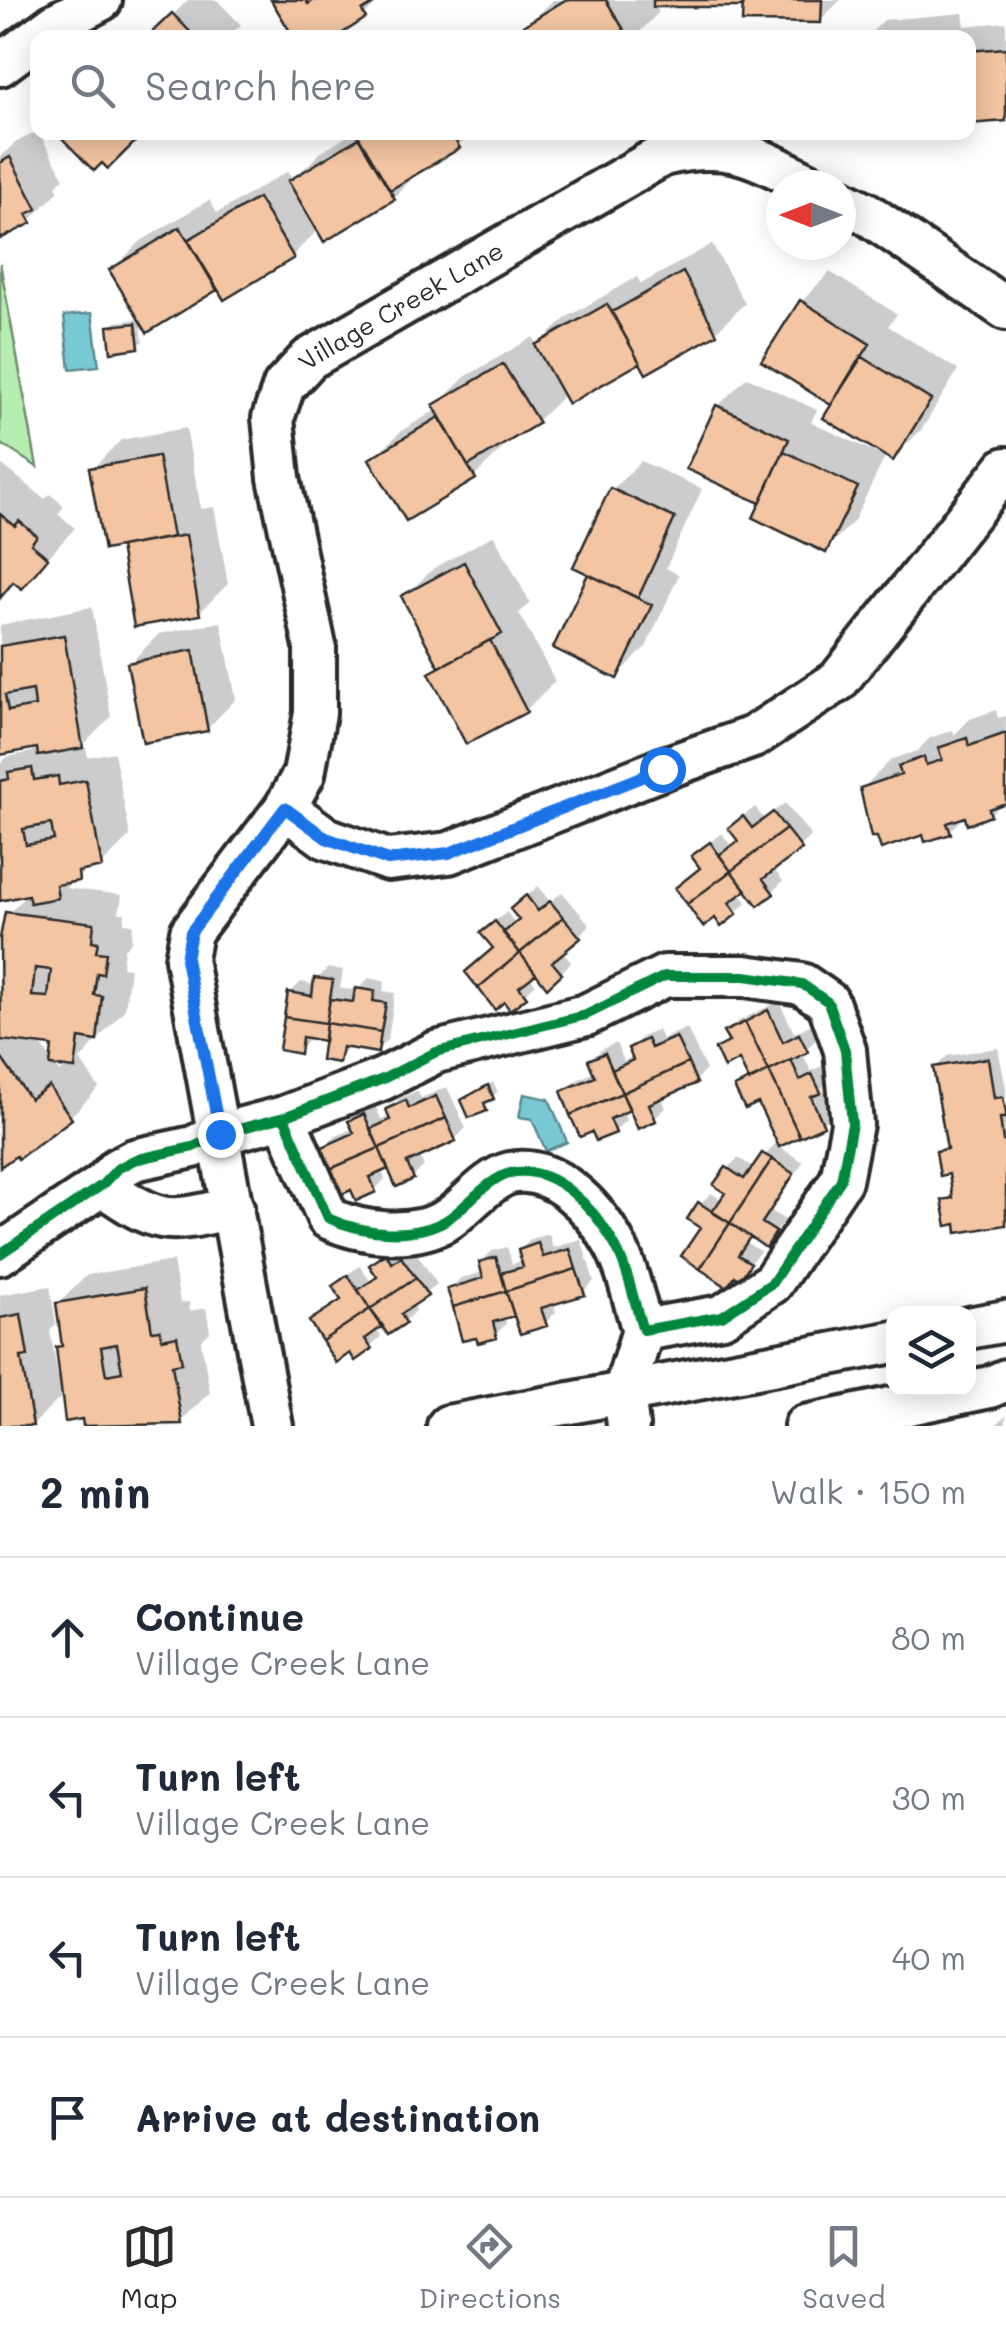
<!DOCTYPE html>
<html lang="en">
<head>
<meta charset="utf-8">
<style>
	:root { --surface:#fff; --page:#f6f6f7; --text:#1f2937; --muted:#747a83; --line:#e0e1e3; --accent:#2b2b2b }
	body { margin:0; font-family:Mali,sans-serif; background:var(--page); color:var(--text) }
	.controls { position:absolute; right:30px; bottom:30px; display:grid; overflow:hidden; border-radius:20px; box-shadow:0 5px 25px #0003 }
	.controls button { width:90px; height:90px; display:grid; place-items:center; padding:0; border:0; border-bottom:2px solid var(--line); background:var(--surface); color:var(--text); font:50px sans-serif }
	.compass { position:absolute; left:766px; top:170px; width:90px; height:90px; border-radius:50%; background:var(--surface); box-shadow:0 5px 25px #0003; rotate:270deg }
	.stop { position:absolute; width:30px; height:30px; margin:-22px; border:8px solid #1a73e8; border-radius:50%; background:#fff }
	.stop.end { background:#1a73e8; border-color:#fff; box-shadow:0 2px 10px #0008 }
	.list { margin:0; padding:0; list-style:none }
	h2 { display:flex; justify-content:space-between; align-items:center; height:130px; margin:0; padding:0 40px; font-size:42px }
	h2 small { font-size:32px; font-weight:400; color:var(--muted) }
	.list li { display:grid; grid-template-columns:65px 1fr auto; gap:30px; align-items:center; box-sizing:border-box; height:160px; padding:0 40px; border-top:2px solid var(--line) }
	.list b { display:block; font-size:38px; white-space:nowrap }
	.list p { margin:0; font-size:32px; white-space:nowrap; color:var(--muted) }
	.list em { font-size:32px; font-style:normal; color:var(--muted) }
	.icon { flex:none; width:55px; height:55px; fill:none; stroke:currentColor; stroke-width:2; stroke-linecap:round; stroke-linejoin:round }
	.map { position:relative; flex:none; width:1006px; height:1426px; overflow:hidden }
	.search { position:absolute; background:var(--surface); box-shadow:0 5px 25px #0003; left:30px; right:30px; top:30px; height:110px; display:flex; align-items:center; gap:25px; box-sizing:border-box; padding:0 35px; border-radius:20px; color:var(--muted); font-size:38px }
	.sheet { height:770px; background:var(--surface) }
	nav { display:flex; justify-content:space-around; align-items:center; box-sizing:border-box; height:140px; border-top:2px solid var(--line); background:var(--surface); font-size:28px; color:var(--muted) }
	nav a { display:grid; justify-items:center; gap:5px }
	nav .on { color:var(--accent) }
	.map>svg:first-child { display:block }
	.green { fill:#b6edb0; stroke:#708c6e; stroke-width:2.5 }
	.water { fill:#79c9d4; stroke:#5a8a90; stroke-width:2.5 }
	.shadow { fill:#0003; fill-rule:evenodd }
	.building { fill:#f3c5a2; stroke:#2b2b2b; stroke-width:2.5; fill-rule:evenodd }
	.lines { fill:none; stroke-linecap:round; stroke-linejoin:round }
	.minor-casing { stroke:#2b2b2b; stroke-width:48 }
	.minor { stroke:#fff; stroke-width:40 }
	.cycleway-casing { stroke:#fff; stroke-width:16 }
	.cycleway { stroke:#00873e; stroke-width:10 }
	.route { stroke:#1a73e8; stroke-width:12 }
	.labels { text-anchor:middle; stroke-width:9; stroke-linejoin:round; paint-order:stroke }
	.street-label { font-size:25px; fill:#2b2b2b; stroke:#fff }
</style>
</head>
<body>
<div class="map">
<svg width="1006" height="1426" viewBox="0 0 1006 1426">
	<rect width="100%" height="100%" fill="#fff"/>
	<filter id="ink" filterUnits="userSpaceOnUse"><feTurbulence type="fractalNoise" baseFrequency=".01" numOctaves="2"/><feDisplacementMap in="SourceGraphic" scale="20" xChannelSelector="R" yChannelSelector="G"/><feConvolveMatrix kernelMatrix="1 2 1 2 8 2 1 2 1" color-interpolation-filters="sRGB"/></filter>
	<g filter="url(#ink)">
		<path class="green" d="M0,263L37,467L0,443Z"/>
		<path class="water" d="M92,313L99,366L70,369L64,316Z
			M524,1094L549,1099L567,1142L546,1151L532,1119L519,1117Z"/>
		<path class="shadow" d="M188,0H217L241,25L230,35L232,38H162L156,32Z
			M274,0H380L364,16Z
			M553,0H652L659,12L634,38H517L529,30L527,26Z
			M656,0H841L820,20L745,5Z
			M963,13L965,26L1006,22V118L968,121V38H866L884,20Z
			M38,131L64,178L56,186L59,191L30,220L0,236V157L15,143Z
			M354,132H472L458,146L423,168L394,197L319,229L292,256L218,287L148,330L112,270L141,241L209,200L217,213L288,171L293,180L320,153Z
			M712,244L745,303L716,332L641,359L565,394L537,421L501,443L503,448L474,477L372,460L401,431L438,409L436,406L465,377L533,337L538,345L567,317L637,277L641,284Z
			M830,272L897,314L888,326L958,370L922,429L893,458L802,301Z
			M140,319L143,341L138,346L111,327L116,322Z
			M747,377L817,410L811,422L885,457L854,521L825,550L763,502L718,406Z
			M186,428L201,509L214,507L228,584L199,613L136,624L122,544L92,469L121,440Z
			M641,461L702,489L666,568L679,575L646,647L617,676L591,573L612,490Z
			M0,463L45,499L50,494L64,506L58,514L75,528L22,586L16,581L0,602Z
			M494,535L530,603L519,613L555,681L526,710L432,673L441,665L405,596L434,568Z
			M92,607L111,717L78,750L86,748L88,757L114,752L130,836L101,865L90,867L65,888L122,895L119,913H125L124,923L133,924L131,942L124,949L122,967L130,968L125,1009L80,1060L99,1088L70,1117L0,1164V930L7,923L8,914L29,893L0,895V764L7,757L32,752L38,746L0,752V625ZM39,1042L55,1044L53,1062ZM54,1064L69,1066L60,1072Z
			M221,622L236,699L207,729L130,663L159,634Z
			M996,710L998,718L1006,716V801L990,814H967L949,832H924L863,788L892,759L917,751L930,738L953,730L954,735L970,719Z
			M785,803L811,836L773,868L783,881L772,892L759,902L746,887L739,892L747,902L736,912L702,867L705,846L722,833L731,846L740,839L742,817L755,807L764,819Z
			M538,886L550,902L562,892L590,925L562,951L571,962L561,973L536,971L529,976L536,984L510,1007L496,947L494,922L507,912L515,924L521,919L524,899Z
			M328,968L343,970L340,988L357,991L369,978L385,981L383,991L395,993L388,1039L377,1050L350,1046L338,1060L327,1038L311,1036L299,1051L290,993L301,982L316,985L317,979Z
			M779,1001L794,1033L810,1025L817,1039L802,1052L811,1071L824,1065L830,1080L822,1088L834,1112L823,1123L737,1088L749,1076L741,1057L718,1049L729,1038L727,1032L737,1022Z
			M687,1028L706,1070L695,1081L661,1096L666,1108L655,1118L640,1125L632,1107L622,1111L626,1120L615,1131L564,1092L575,1081L595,1072L591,1060L602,1049L616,1043L624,1061L634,1056L631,1048L642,1037L658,1030L662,1039Z
			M998,1048L1006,1088V1223L958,1222L945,1201L955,1191L951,1171L939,1152L948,1142L936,1067L947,1056Z
			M493,1082L498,1092L488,1099V1106L482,1091L464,1100Z
			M447,1087L466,1128L455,1139L419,1155L424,1166L413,1177L389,1166L381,1169L385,1179L375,1190L323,1148L334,1137L354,1128L351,1121L362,1110L375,1105L381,1119L391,1115L389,1109L400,1098L417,1091L421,1098Z
			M775,1144L803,1162L771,1211L785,1220L765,1245L752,1236L747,1243L760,1251L740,1276L704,1227L700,1204L711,1193L723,1201L729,1193L728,1168L738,1158L755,1168Z
			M549,1234L553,1248L581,1239L594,1281L583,1292L553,1302L556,1312L545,1323L515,1313L504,1316L506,1324L495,1335L450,1289L461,1278L484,1272L481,1262L492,1251L507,1247L512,1264L524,1260L520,1250L531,1239Z
			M397,1245L404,1254L413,1248L437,1284L412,1304L416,1310L405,1321L384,1323L376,1328L381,1336L370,1347L312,1322L343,1298L335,1286L346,1275L360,1266L370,1281L379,1275L372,1266Z
			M173,1261L180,1303L189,1302L190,1311L206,1308L210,1332L201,1341L210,1392L180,1422L154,1426H86L84,1416L64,1394L32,1426H0V1295L50,1286L56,1324L50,1331L58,1377H62L59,1348L64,1342L58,1304L87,1275Z
			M1006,1415V1426H995Z"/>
		<path class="building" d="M271,0H306L308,4L314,0H380L362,11L366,18L335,38H294Z
			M565,0H606L629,38H530L523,26Z
			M653,0H743V7H653Z
			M743,0H822L821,23L742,22Z
			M172,13L196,38H159L153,31Z
			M1006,48V121L968,124V51Z
			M56,132H145L108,169L102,163L94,171Z
			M356,132H450L460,148L390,190Z
			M359,138L395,199L324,242L288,181Z
			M10,157L37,209L27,214L32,223L0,239V163Z
			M258,198L294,258L224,300L188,240Z
			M180,227L217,290L147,333L109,270Z
			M683,272L717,334L646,374L612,312Z
			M800,300L870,344L831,405L761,361Z
			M607,304L640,363L568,404L535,345Z
			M136,323L139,348L111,352L108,326Z
			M861,356L931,400L893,461L823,418Z
			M503,364L539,423L468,466L433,405Z
			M716,405L789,439L760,503L686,469Z
			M439,417L476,479L406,521L369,459Z
			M784,451L858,487L826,553L753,518Z
			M158,456L173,537L104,550L89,468Z
			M610,488L675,518L638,598L573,567Z
			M0,514L15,526L19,521L37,536L31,544L48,558L22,589L13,582L0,598Z
			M186,535L200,615L134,627L120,547Z
			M464,562L502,634L439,667L401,596Z
			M588,574L652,605L617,679L553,648Z
			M64,635L83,748L38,756L37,748L0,755V646ZM33,690L35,706L8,711L5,695Z
			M490,640L527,712L466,744L429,673Z
			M193,650L208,731L143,743L127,663Z
			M1006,733V803L989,809L991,816L967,825L965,817L947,823L951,834L925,842L923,835L881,849L877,837H871L860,788L901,774L898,766L924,757L926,765L942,760L938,748L967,738L969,746Z
			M32,768L34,780L58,776L59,785L86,780L102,867L78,872L79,881L56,885L58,898L30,903L28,895L0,901V781L9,779L8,772ZM51,824L54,840L26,845L23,829Z
			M773,812L786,829L731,871L719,855L738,841L728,828L743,816L752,828Z
			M786,829L802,849L763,879L774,894L758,906L731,871Z
			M710,842L731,871L687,904L675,888L700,868L691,856Z
			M731,871L746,890L729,903L737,914L721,927L715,918L703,927L687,904Z
			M526,895L538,911L550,901L563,917L520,953L503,933L519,920L510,909Z
			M5,912L94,923L92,941L98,942L96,952L106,953L103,974L97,973L94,995L102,996L97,1041L79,1038L75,1069L50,1066L52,1046L1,1040L0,938ZM35,968L51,970L48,997L32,996Z
			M563,917L581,938L552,962L562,974L547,988L520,953Z
			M495,921L520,953L478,988L465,972L493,948L480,933Z
			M520,953L536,974L519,987L527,997L510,1010L504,1002L495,1010L478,988Z
			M314,978L333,980L326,1023L284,1017L288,992L312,996Z
			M355,988L375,991L373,1001L386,1003L381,1032L326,1023L330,999L353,1002Z
			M768,1010L783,1042L799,1034L808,1052L769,1071L745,1022Z
			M284,1017L326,1023L324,1041L302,1037L300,1054L279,1050Z
			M745,1022L769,1071L749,1081L739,1060L724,1068L715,1049L729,1042L723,1032Z
			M326,1023L381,1032L378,1053L342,1047L339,1063L321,1060Z
			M676,1037L688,1063L622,1093L612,1070L633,1060L628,1048L647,1039L651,1048Z
			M605,1053L622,1093L570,1115L561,1091L595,1077L588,1060Z
			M0,1056L30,1099L49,1086L72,1119L18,1159L16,1156L0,1167Z
			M988,1058L994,1098L1003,1097L1006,1113V1118H1000L1003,1141H1006V1225L957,1233L956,1224L947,1226L942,1200L953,1198L949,1174L940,1176L936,1151L947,1149L933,1067Z
			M791,1060L800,1080L812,1074L821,1093L811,1097L824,1126L800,1137L769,1071Z
			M688,1063L697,1083L649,1104L656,1121L638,1129L622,1093Z
			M769,1071L800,1137L779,1147L758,1103L745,1109L734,1087Z
			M488,1085L494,1099L484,1103L487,1111L469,1118L461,1100Z
			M622,1093L630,1110L610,1119L616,1133L596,1141L592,1132L580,1137L570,1115Z
			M436,1096L446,1118L379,1148L370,1129L390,1120L386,1109L406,1100L409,1108Z
			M364,1114L379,1148L330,1169L320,1148L354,1133L348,1121Z
			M446,1118L456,1141L407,1163L414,1179L396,1187L379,1148Z
			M379,1148L388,1169L370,1177L376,1192L356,1201L351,1190L340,1195L330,1169Z
			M762,1153L772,1159L730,1223L712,1212L725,1193L713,1185L726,1167L744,1179Z
			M772,1159L794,1174L762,1223L776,1232L766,1248L730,1223Z
			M698,1202L730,1223L700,1269L681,1256L700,1228L687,1219Z
			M730,1223L750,1237L738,1255L751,1263L740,1280L735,1276L727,1287L700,1269Z
			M538,1243L543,1257L570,1249L576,1269L506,1291L501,1273L523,1267L518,1250Z
			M386,1254L392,1263L401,1257L416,1278L370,1309L358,1290L377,1277L369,1265Z
			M496,1257L506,1291L453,1307L447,1289L483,1278L479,1262Z
			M576,1269L585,1295L541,1308L547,1326L520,1334L506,1291Z
			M348,1275L370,1309L322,1341L309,1321L341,1300L332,1286Z
			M416,1278L428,1296L401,1314L406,1323L388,1335L370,1309Z
			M145,1288L152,1331L160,1330L162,1339L177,1336L182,1363L172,1365L182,1424L83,1426L82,1419L65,1422L56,1347L62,1346L56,1303ZM117,1344L122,1372L106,1375L101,1347Z
			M506,1291L514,1316L493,1322L497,1338L478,1343L476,1338L462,1341L453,1307Z
			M370,1309L383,1326L365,1339L372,1349L355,1361L350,1353L336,1363L322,1341Z
			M21,1314L28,1356L21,1357L33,1426H0V1318Z"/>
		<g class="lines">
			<defs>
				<g id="minor">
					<path d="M0,65L55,24L101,0"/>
					<path d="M841,200L866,213L1006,309"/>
					<path d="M285,808L326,838L388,860L449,853L662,769L753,737L838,681L1006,468"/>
					<path d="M102,1185C161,1226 165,1223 233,1208"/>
					<path d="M0,1254L102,1185L117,1169L134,1160L193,1147L220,1134L284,1117L383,1079L436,1052L586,1015L665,976H745L802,984L828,1002L845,1050L852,1124L841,1180L772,1283L722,1316L643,1330C634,1303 628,1267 613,1242C594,1208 554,1164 510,1173C489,1178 466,1207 448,1219C414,1240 362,1234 328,1218L284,1117"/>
					<path d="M968,1328L1006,1321"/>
					<path id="s1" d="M272,1426L186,959L191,932L285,808L304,774L315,713V646L279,478L273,418L284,386L309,359L663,155C729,139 754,156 811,185"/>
					<path d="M448,1426L894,1342"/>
					<path d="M628,1426L624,1392L643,1330"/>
					<path d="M805,1426L990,1387L1006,1380"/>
				</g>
			</defs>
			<use href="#minor" class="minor-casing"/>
			<use href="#minor" class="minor"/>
			<defs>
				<path id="cycleway" d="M0,1254L102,1185L117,1169L134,1160L193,1147L220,1134L284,1117L383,1079L436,1052L586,1015L665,976H745L802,984L828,1002L845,1050L852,1124L841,1180L772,1283L722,1316L643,1330C634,1303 628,1267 613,1242C594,1208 554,1164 510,1173C489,1178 466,1207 448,1219C414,1240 362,1234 328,1218L284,1117"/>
			</defs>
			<use href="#cycleway" class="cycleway-casing"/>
			<use href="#cycleway" class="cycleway"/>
		</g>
	</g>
	<g class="lines" filter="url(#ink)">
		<path class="route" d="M220,1134L186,959L191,932L285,808L326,838L388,860L449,853L662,769"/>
	</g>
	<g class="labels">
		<g class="street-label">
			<text dy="9" stroke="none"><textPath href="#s1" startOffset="1235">Village Creek Lane</textPath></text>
		</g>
	</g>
</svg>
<div class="controls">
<button><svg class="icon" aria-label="layers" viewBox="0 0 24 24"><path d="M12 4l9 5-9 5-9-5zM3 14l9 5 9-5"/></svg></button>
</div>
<svg class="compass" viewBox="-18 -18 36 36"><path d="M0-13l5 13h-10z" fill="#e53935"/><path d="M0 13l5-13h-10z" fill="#747a83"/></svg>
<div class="stop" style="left:662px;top:769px"></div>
<div class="stop end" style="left:220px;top:1134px"></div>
<div class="search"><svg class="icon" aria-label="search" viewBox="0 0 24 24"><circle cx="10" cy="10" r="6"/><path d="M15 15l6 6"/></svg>Search here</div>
</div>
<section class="sheet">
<h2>2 min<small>Walk · 150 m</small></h2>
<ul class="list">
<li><svg class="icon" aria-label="ahead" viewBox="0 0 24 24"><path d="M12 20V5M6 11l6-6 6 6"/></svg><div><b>Continue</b><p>Village Creek Lane</p></div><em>80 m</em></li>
<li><svg class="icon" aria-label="left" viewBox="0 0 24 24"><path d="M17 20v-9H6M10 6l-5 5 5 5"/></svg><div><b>Turn left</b><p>Village Creek Lane</p></div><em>30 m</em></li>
<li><svg class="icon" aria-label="left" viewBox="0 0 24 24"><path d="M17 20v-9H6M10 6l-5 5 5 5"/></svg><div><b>Turn left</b><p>Village Creek Lane</p></div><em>40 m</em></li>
<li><svg class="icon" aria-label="arrive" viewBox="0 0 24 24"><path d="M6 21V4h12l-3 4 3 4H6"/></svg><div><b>Arrive at destination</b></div></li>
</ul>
</section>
<nav>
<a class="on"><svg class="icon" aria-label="map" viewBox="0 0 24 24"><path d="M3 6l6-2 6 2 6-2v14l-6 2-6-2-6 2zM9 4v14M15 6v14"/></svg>Map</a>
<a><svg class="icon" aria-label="directions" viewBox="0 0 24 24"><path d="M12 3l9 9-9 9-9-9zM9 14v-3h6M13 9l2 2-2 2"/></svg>Directions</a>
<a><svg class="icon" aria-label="saved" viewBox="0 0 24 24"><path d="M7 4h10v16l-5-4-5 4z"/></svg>Saved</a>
</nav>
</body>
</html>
